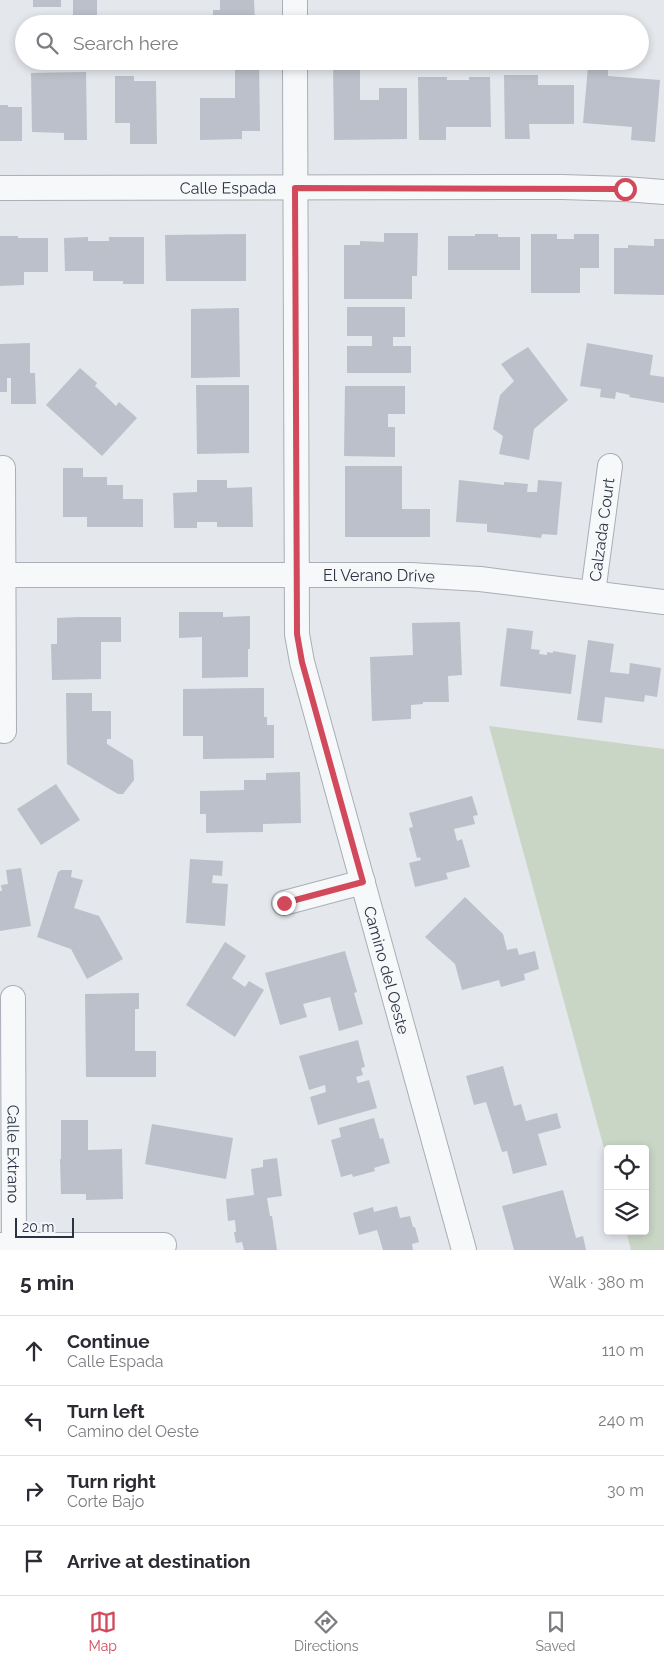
<!DOCTYPE html>
<html lang="en">
<head>
<meta charset="utf-8">
<style>
	:root { --surface:#fff; --page:#f7f7f7; --text:#2b2b33; --muted:#7c7c81; --line:#e1e1e2; --accent:#d1495b }
	body { margin:0; font-family:Raleway,sans-serif; background:var(--page); color:var(--text) }
	.controls { position:absolute; right:15px; bottom:15px; display:grid; overflow:hidden; border-radius:5px; box-shadow:0 2px 8px #0003 }
	.controls button { width:45px; height:45px; display:grid; place-items:center; padding:0; border:0; border-bottom:1px solid var(--line); background:var(--surface); color:var(--text); font:25px sans-serif }
	.scale { position:absolute; left:15px; bottom:12px; width:59px; box-sizing:border-box; padding-left:5px; border:2px solid #2b3445; border-top:0; font-size:14px; line-height:18px; white-space:nowrap; color:#2b3445; -webkit-text-stroke:4px #f4f6f9; paint-order:stroke }
	.stop { position:absolute; width:15px; height:15px; margin:-11px; border:4px solid #d1495b; border-radius:50%; background:#fff }
	.stop.end { background:#d1495b; border-color:#fff; box-shadow:0 1px 5px #0008 }
	.list { margin:0; padding:0; list-style:none }
	h2 { display:flex; justify-content:space-between; align-items:center; height:65px; margin:0; padding:0 20px; font-size:21px }
	h2 small { font-size:16px; font-weight:400; color:var(--muted) }
	.list li { display:grid; grid-template-columns:32px 1fr auto; gap:15px; align-items:center; box-sizing:border-box; height:70px; padding:0 20px; border-top:1px solid var(--line) }
	.list b { display:block; font-size:19px; white-space:nowrap }
	.list p { margin:0; font-size:16px; white-space:nowrap; color:var(--muted) }
	.list em { font-size:16px; font-style:normal; color:var(--muted) }
	.icon { flex:none; width:28px; height:28px; fill:none; stroke:currentColor; stroke-width:2; stroke-linecap:round; stroke-linejoin:round }
	.map { position:relative; flex:none; width:664px; height:1250px; overflow:hidden }
	.search { position:absolute; background:var(--surface); box-shadow:0 2px 8px #0003; left:15px; right:15px; top:15px; height:55px; display:flex; align-items:center; gap:12px; box-sizing:border-box; padding:0 18px; border-radius:28px; color:var(--muted); font-size:19px }
	.sheet { height:345px; background:var(--surface) }
	nav { display:flex; justify-content:space-around; align-items:center; box-sizing:border-box; height:70px; border-top:1px solid var(--line); background:var(--surface); font-size:14px; color:var(--muted) }
	nav a { display:grid; justify-items:center; gap:2px }
	nav .on { color:var(--accent) }
	.map>svg:first-child { display:block }
	.green { fill:#c9d6c5 }
	.building { fill:#bbc0ca }
	.lines { fill:none; stroke-linecap:round; stroke-linejoin:round }
	.minor-casing { stroke:#a9aeb7; stroke-width:26 }
	.minor { stroke:#f7f8fa; stroke-width:24 }
	.route { stroke:#d1495b; stroke-width:6 }
	.labels { text-anchor:middle; stroke-width:5; stroke-linejoin:round; paint-order:stroke }
	.street-label { font-size:16px; fill:#2b3445; stroke:#f4f6f9 }
</style>
</head>
<body>
<div class="map">
<svg width="664" height="1250" viewBox="0 0 664 1250">
	<rect width="100%" height="100%" fill="#e4e7ec"/>
	<path class="green" d="M489,726L664,749V1250H631L626,1231H645V1149H608V1163Z"/>
	<path class="building" d="M33,0H61V7H33Z
		M73,0H97V24H73Z
		M220,0H254L255,23L213,24V10H220Z
		M235,61H259L260,131H242V139L200,140V98H235Z
		M336,61L360,62V100H379V88H407V139L334,140L333,63H336Z
		M588,67L608,68V76L660,80L655,142L631,140L632,127L583,123Z
		M86,72L87,140H64V133L32,132L31,73Z
		M504,75H538V85H574V124H529L530,139H505Z
		M115,76H134V81H156L157,144H130V123H115Z
		M418,77H447V80H469V77H490L491,127H446V140H419Z
		M0,105H8V107H22V141H0Z
		M384,233H418L417,276H412V299H344V245H360V241L384,242Z
		M246,234V281H166L165,235Z
		M475,234H498V237H520V270H448V236H475Z
		M531,234H557V239H574V234H599V268H580V293H531Z
		M0,236H18V238H48V272H24V285L0,286Z
		M88,237V241H109V237H144V284H123V281H93V271H65L64,238Z
		M654,239H664V295L614,294V248H628V245L654,246Z
		M347,307H405V337H393V346H411V373H347V346H372V336H347Z
		M239,308L240,377L191,378V309Z
		M30,343V373H35L36,404H11V378H7V392H0V344Z
		M587,343L653,355L650,375L664,377V403L629,397L630,395L616,392L615,399L600,397L601,389L580,386Z
		M528,347L568,400L534,429L529,460L499,454L503,436L493,429L500,395L514,381L501,364Z
		M80,368L97,383L95,386L116,406L119,402L137,418L102,456L46,405Z
		M196,385H249V453L197,454Z
		M345,386H405V414H388V427H395V457L344,456Z
		M345,466H402V509H430V537H345Z
		M63,468H83V477H107V485H123V499H143V527H87V517H63Z
		M197,480H227V488L252,487L253,527H217V522H197V528H174L173,493L197,492Z
		M459,480L504,485V482L528,484L527,492H537L538,480L562,482L557,535L542,534L541,538L487,532V524L456,522Z
		M179,612H223V617L250,616V649H248V677L202,678V637L179,638Z
		M79,617H121V642H101V679L52,680L51,644H57V618Z
		M460,622L462,675L448,676L449,702H423V704L411,705V719L372,721L370,657L413,655L412,623Z
		M507,628L533,631L531,649L540,650L539,654L547,655V652L553,653V651L576,655L571,694L500,686Z
		M588,640L614,644L610,672L629,674L630,663L661,668L657,697L645,695L644,702L605,697L602,723L577,720Z
		M264,688V717H267V725H274V758L203,759V736H183V689Z
		M66,693H92V711H111V739H107V744L133,760L134,780L123,794H118L67,764Z
		M300,772L301,823L263,824V832L206,833V814H200V791L244,790V780H266V773Z
		M56,784L80,820L41,845L17,809Z
		M472,796L478,815L473,816L475,824L454,829L457,841L462,839L470,867L446,873L448,879L415,887L409,863L421,860L420,857L417,858L409,828L413,827L409,813Z
		M190,859L223,861L222,876L213,875L212,883L228,884L225,926L186,923Z
		M21,868L31,926L0,931V891H2L1,885L8,884L6,870Z
		M61,870H72L71,877L83,880L74,908L99,916L123,959L87,979L71,949L37,937L58,872Z
		M465,897L503,934L507,950L517,948L519,955L535,951L539,969L524,974L525,980L501,987L499,980L462,990L455,964L425,937Z
		M225,942L246,956L232,978L245,987L249,981L264,990L235,1037L186,1005Z
		M345,951L357,992L354,993L363,1024L339,1031L330,997L303,1004L307,1017L280,1025L265,973Z
		M139,993V1009H135V1051H156V1077H86L85,994Z
		M358,1040L365,1067L361,1068L363,1075L356,1077L358,1083L369,1080L377,1108L318,1125L310,1097L326,1092L325,1085L309,1090L299,1056Z
		M503,1066L514,1106L521,1104L526,1121L557,1113L561,1128L538,1134L547,1165L513,1174L507,1151L502,1152L486,1102L474,1105L466,1076Z
		M374,1118L380,1139L383,1138L390,1163L374,1168L375,1171L353,1177L352,1174L341,1177L331,1140L341,1137L339,1128Z
		M61,1120H88V1150L122,1149L123,1199L86,1200V1194H61L60,1159H61Z
		M152,1124L233,1138L226,1179L145,1164Z
		M277,1158L282,1196L267,1198L270,1216H272L277,1250H244L242,1242L236,1243L234,1232H236L235,1220L228,1221L226,1199L254,1195L251,1169L263,1167V1160Z
		M563,1190L576,1238L583,1236L586,1250H514L502,1206Z
		M397,1206L400,1218L410,1216L413,1227H415L419,1242L412,1244L413,1250H383L377,1230L359,1235L353,1213L373,1207L374,1212Z"/>
	<g class="lines">
		<defs>
			<g id="minor">
				<path d="M295,0V24"/>
				<path id="s1" d="M295,61L297,634L302,662L464,1250"/>
				<path id="s2" d="M0,188L562,187L625,189L664,192"/>
				<path d="M3,468L4,731"/>
				<path id="s3" d="M3,575H411L480,579L664,602"/>
				<path id="s4" d="M593,593L610,466"/>
				<path d="M284,903L363,882"/>
				<path id="s5" d="M13,998L14,1250"/>
				<path d="M0,1245H164"/>
			</g>
		</defs>
		<use href="#minor" class="minor-casing"/>
		<use href="#minor" class="minor"/>
	</g>
	<g class="lines">
		<path class="route" d="M284,903L363,882L302,662L297,634L295,188L625,189"/>
	</g>
	<g class="labels">
		<g class="street-label">
			<text dy="6" stroke="none"><textPath href="#s2" startOffset="228">Calle Espada</textPath></text>
			<text dy="6" stroke="none"><textPath href="#s4" startOffset="64">Calzada Court</textPath></text>
			<text dy="6" stroke="none"><textPath href="#s3" startOffset="376">El Verano Drive</textPath></text>
			<text dy="6" stroke="none"><textPath href="#s1" startOffset="921">Camino del Oeste</textPath></text>
			<text dy="6" stroke="none"><textPath href="#s5" startOffset="156">Calle Extrano</textPath></text>
		</g>
	</g>
</svg>
<div class="controls">
<button><svg class="icon" aria-label="locate" viewBox="0 0 24 24"><circle cx="12" cy="12" r="6"/><path d="M12 2v4M12 18v4M2 12h4M18 12h4"/></svg></button>
<button><svg class="icon" aria-label="layers" viewBox="0 0 24 24"><path d="M12 4l9 5-9 5-9-5zM3 14l9 5 9-5"/></svg></button>
</div>
<div class="scale">20 m</div>
<div class="stop" style="left:625px;top:189px"></div>
<div class="stop end" style="left:284px;top:903px"></div>
<div class="search"><svg class="icon" aria-label="search" viewBox="0 0 24 24"><circle cx="10" cy="10" r="6"/><path d="M15 15l6 6"/></svg>Search here</div>
</div>
<section class="sheet">
<h2>5 min<small>Walk · 380 m</small></h2>
<ul class="list">
<li><svg class="icon" aria-label="ahead" viewBox="0 0 24 24"><path d="M12 20V5M6 11l6-6 6 6"/></svg><div><b>Continue</b><p>Calle Espada</p></div><em>110 m</em></li>
<li><svg class="icon" aria-label="left" viewBox="0 0 24 24"><path d="M17 20v-9H6M10 6l-5 5 5 5"/></svg><div><b>Turn left</b><p>Camino del Oeste</p></div><em>240 m</em></li>
<li><svg class="icon" aria-label="right" viewBox="0 0 24 24"><path d="M7 20v-9h11M14 6l5 5-5 5"/></svg><div><b>Turn right</b><p>Corte Bajo</p></div><em>30 m</em></li>
<li><svg class="icon" aria-label="arrive" viewBox="0 0 24 24"><path d="M6 21V4h12l-3 4 3 4H6"/></svg><div><b>Arrive at destination</b></div></li>
</ul>
</section>
<nav>
<a class="on"><svg class="icon" aria-label="map" viewBox="0 0 24 24"><path d="M3 6l6-2 6 2 6-2v14l-6 2-6-2-6 2zM9 4v14M15 6v14"/></svg>Map</a>
<a><svg class="icon" aria-label="directions" viewBox="0 0 24 24"><path d="M12 3l9 9-9 9-9-9zM9 14v-3h6M13 9l2 2-2 2"/></svg>Directions</a>
<a><svg class="icon" aria-label="saved" viewBox="0 0 24 24"><path d="M7 4h10v16l-5-4-5 4z"/></svg>Saved</a>
</nav>
</body>
</html>
